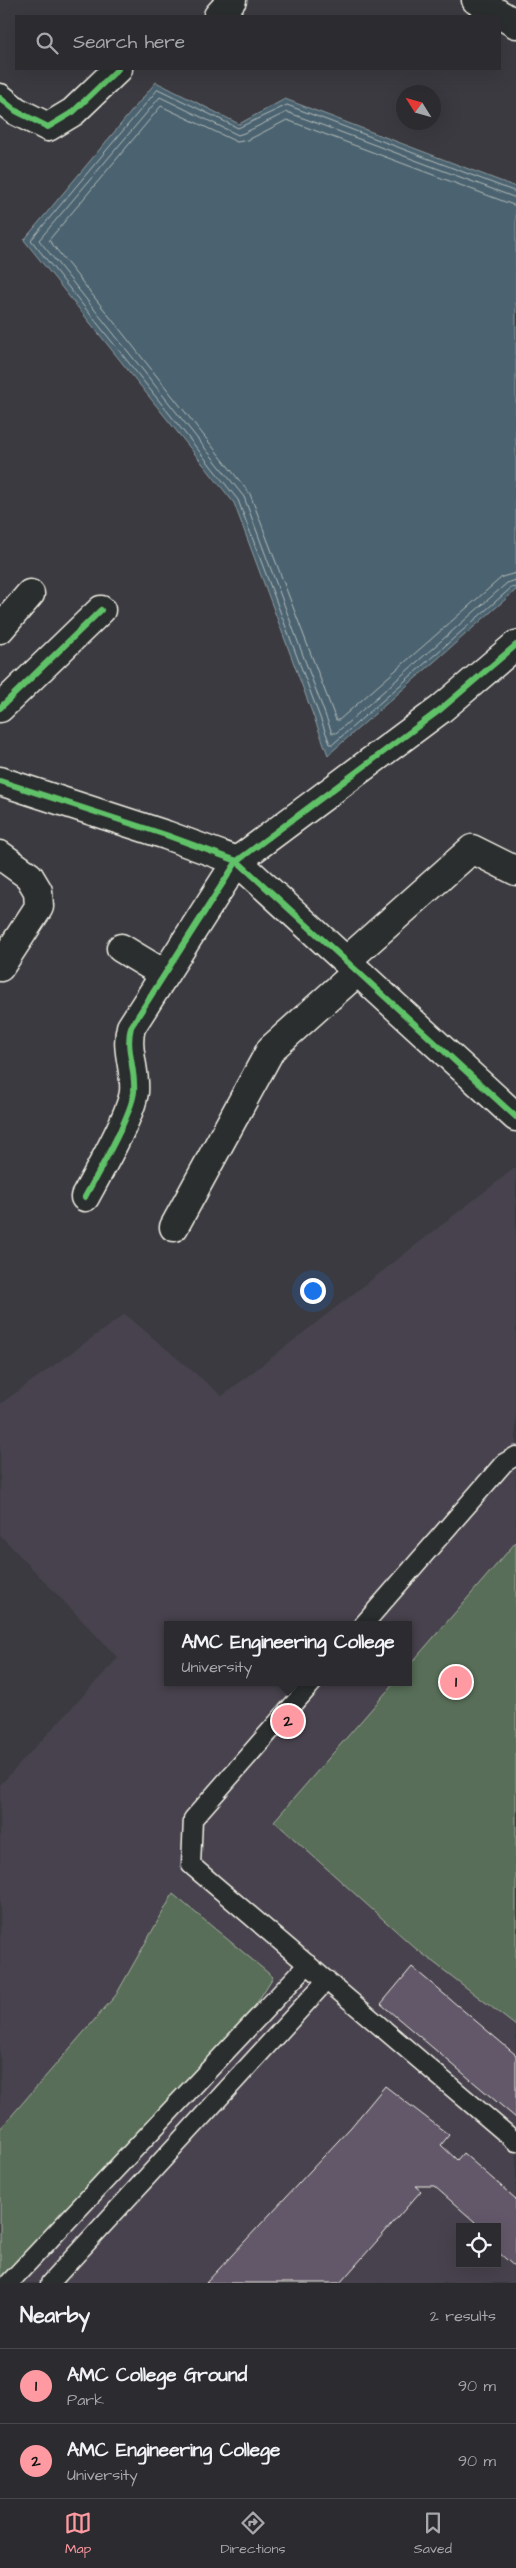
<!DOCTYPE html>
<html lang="en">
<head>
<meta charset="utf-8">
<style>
	:root { --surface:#2c2c30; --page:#38383c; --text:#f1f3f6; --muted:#a6a7ab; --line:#48484c; --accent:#ff9aa2 }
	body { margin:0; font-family:"Architects Daughter",sans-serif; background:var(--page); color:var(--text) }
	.controls { position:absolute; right:15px; bottom:15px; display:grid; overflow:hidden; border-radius:0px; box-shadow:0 5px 20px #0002 }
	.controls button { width:45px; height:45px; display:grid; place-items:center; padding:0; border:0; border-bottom:1px solid var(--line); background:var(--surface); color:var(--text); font:25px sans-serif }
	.compass { position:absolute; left:396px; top:85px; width:45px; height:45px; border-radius:50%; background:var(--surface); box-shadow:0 5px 20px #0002; rotate:307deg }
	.you { position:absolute; left:312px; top:1290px; width:18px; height:18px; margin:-12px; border:4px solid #fff; border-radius:50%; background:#1a73e8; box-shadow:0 0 0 8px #1a73e833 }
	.badge { display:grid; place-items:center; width:32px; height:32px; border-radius:50%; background:var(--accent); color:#111; font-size:16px; font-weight:700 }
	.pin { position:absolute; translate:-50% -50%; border:2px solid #fff; box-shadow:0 1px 5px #0006 }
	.popup { position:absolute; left:164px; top:1621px; width:248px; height:65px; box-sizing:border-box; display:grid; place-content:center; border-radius:0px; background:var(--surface); filter:drop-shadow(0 1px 4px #0005); font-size:16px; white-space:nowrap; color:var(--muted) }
	.popup b { font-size:19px; color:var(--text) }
	.popup::after { content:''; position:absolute; left:50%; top:100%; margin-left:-10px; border:10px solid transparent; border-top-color:var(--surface) }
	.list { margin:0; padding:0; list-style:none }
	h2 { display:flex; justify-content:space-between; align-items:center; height:65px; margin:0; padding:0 20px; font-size:21px }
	h2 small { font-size:16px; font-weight:400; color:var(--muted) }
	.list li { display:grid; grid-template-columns:32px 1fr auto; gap:15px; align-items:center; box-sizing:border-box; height:75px; padding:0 20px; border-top:1px solid var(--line) }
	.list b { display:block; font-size:19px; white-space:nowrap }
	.list p { margin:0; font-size:16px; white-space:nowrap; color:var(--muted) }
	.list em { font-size:16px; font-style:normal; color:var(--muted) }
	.icon { flex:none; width:28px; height:28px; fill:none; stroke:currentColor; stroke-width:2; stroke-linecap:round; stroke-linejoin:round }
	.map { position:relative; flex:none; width:516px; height:2283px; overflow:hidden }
	.search { position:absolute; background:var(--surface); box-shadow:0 5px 20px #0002; left:15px; right:15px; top:15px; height:55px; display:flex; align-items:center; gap:12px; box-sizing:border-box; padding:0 18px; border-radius:0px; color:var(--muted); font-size:19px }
	.sheet { height:215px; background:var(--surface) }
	nav { display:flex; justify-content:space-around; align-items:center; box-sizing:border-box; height:70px; border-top:1px solid var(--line); background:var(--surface); font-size:14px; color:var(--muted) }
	nav a { display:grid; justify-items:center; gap:2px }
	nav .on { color:var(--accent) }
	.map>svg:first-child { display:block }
	.built { fill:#47434d; fill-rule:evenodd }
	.green { fill:#596e59; stroke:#a6b0a0 }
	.water { fill:#4c6470; stroke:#8f9ca0 }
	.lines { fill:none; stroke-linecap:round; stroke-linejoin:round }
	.shore { stroke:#b1b9b8; stroke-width:1 }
	.building { fill:#62596a; stroke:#f4f1e8 }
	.service-casing { stroke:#f4f1e8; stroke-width:21 }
	.minor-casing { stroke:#f4f1e8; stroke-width:31 }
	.service { stroke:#2a2d2e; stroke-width:18 }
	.minor { stroke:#2a2d2e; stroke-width:28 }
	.cycleway-casing { stroke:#2a2d2e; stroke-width:9 }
	.cycleway { stroke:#61c268; stroke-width:6 }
</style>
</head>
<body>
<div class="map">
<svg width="516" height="2283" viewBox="0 0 516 2283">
	<rect width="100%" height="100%" fill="#3b3a40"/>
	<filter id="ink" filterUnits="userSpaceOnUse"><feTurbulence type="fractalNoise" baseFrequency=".02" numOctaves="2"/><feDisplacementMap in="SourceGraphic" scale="10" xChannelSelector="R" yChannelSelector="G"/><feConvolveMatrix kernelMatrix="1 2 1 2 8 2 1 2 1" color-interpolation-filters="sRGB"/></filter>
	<g filter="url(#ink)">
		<path class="built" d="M516,1167V2283H0V1785L118,1658L0,1535V1404L125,1314L222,1396ZM168,1625H408V1682H168ZM460,2227H497V2264H460Z"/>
		<path class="green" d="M516,1542V2026L415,1948L274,1821L395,1682H408V1667Z
			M173,1894L273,1977L253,2009L0,2278V2129L116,1995Z"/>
		<path class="water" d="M156,82L239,124L285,99L516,187V590L328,755L234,503L24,240Z"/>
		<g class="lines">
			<path class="shore" d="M516,192L287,105L238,128L158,89L31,240L238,500L330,744H333L511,588L516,587
				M516,198L287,112L244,133L238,135L160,97L39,240L244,497L332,733H336L507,583L516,580
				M516,206L287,120L248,140L237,142L161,106L49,240L250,494L336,720H339L502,577L516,573"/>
		</g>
		<path class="building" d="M412,1967L516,2055V2118L381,2004Z
			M385,2086L449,2135L441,2145L457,2160L463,2153L516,2199V2268L497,2251V2227H471L475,2222L434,2186H415L421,2191L340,2283H206L351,2127Z"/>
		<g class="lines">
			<defs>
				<path id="service" d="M363,1625L504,1463L516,1456
					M313,1682L193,1819L191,1865L516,2142
					M9,2283L308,1964
					M50,2283L327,1980"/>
				<path id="minor" d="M476,0L516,24
					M218,16L232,0
					M0,98L16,111L48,127L73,112L118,69
					M0,629L30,594
					M0,708L101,610
					M0,781L166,835L237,861L516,1117
					M0,855L29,876L38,891L39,907L0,967
					M121,948L164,974
					M346,961L472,849L516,871
					M85,1197C98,1173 131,1116 134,1092C136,1069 125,1050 131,1027L237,861L441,709L516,645
					M174,1227L271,1049L357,972"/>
			</defs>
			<use href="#service" class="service-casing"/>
			<use href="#minor" class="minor-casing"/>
			<use href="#service" class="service"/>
			<use href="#minor" class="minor"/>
			<defs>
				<path id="cycleway" d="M0,98L16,111L48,127L73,112L118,69
					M0,708L101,610
					M0,781L166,835L237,861L516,1117
					M85,1197C98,1173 131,1116 134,1092C136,1069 125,1050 131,1027L237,861L441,709L516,645"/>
			</defs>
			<use href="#cycleway" class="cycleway-casing"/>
			<use href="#cycleway" class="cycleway"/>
		</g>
	</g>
</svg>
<div class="controls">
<button><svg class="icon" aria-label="locate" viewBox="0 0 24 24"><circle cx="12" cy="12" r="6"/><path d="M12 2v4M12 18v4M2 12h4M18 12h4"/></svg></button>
</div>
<svg class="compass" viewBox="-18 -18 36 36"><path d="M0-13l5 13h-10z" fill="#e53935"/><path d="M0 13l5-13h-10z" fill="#a6a7ab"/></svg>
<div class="you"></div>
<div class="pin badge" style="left:456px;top:1682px">1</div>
<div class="pin badge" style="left:288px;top:1721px">2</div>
<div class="popup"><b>AMC Engineering College</b>University</div>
<div class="search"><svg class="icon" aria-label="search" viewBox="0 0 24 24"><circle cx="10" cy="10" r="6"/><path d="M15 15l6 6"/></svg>Search here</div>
</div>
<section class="sheet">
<h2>Nearby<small>2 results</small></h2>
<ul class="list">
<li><span class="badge">1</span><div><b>AMC College Ground</b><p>Park</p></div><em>90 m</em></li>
<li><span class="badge">2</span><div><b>AMC Engineering College</b><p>University</p></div><em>90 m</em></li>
</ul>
</section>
<nav>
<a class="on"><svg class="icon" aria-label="map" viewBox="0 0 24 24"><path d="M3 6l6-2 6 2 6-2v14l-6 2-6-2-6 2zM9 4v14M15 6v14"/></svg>Map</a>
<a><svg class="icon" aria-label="directions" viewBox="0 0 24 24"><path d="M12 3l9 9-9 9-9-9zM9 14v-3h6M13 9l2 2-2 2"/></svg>Directions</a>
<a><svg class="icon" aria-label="saved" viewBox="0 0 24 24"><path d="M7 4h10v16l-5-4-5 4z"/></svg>Saved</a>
</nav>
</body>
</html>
